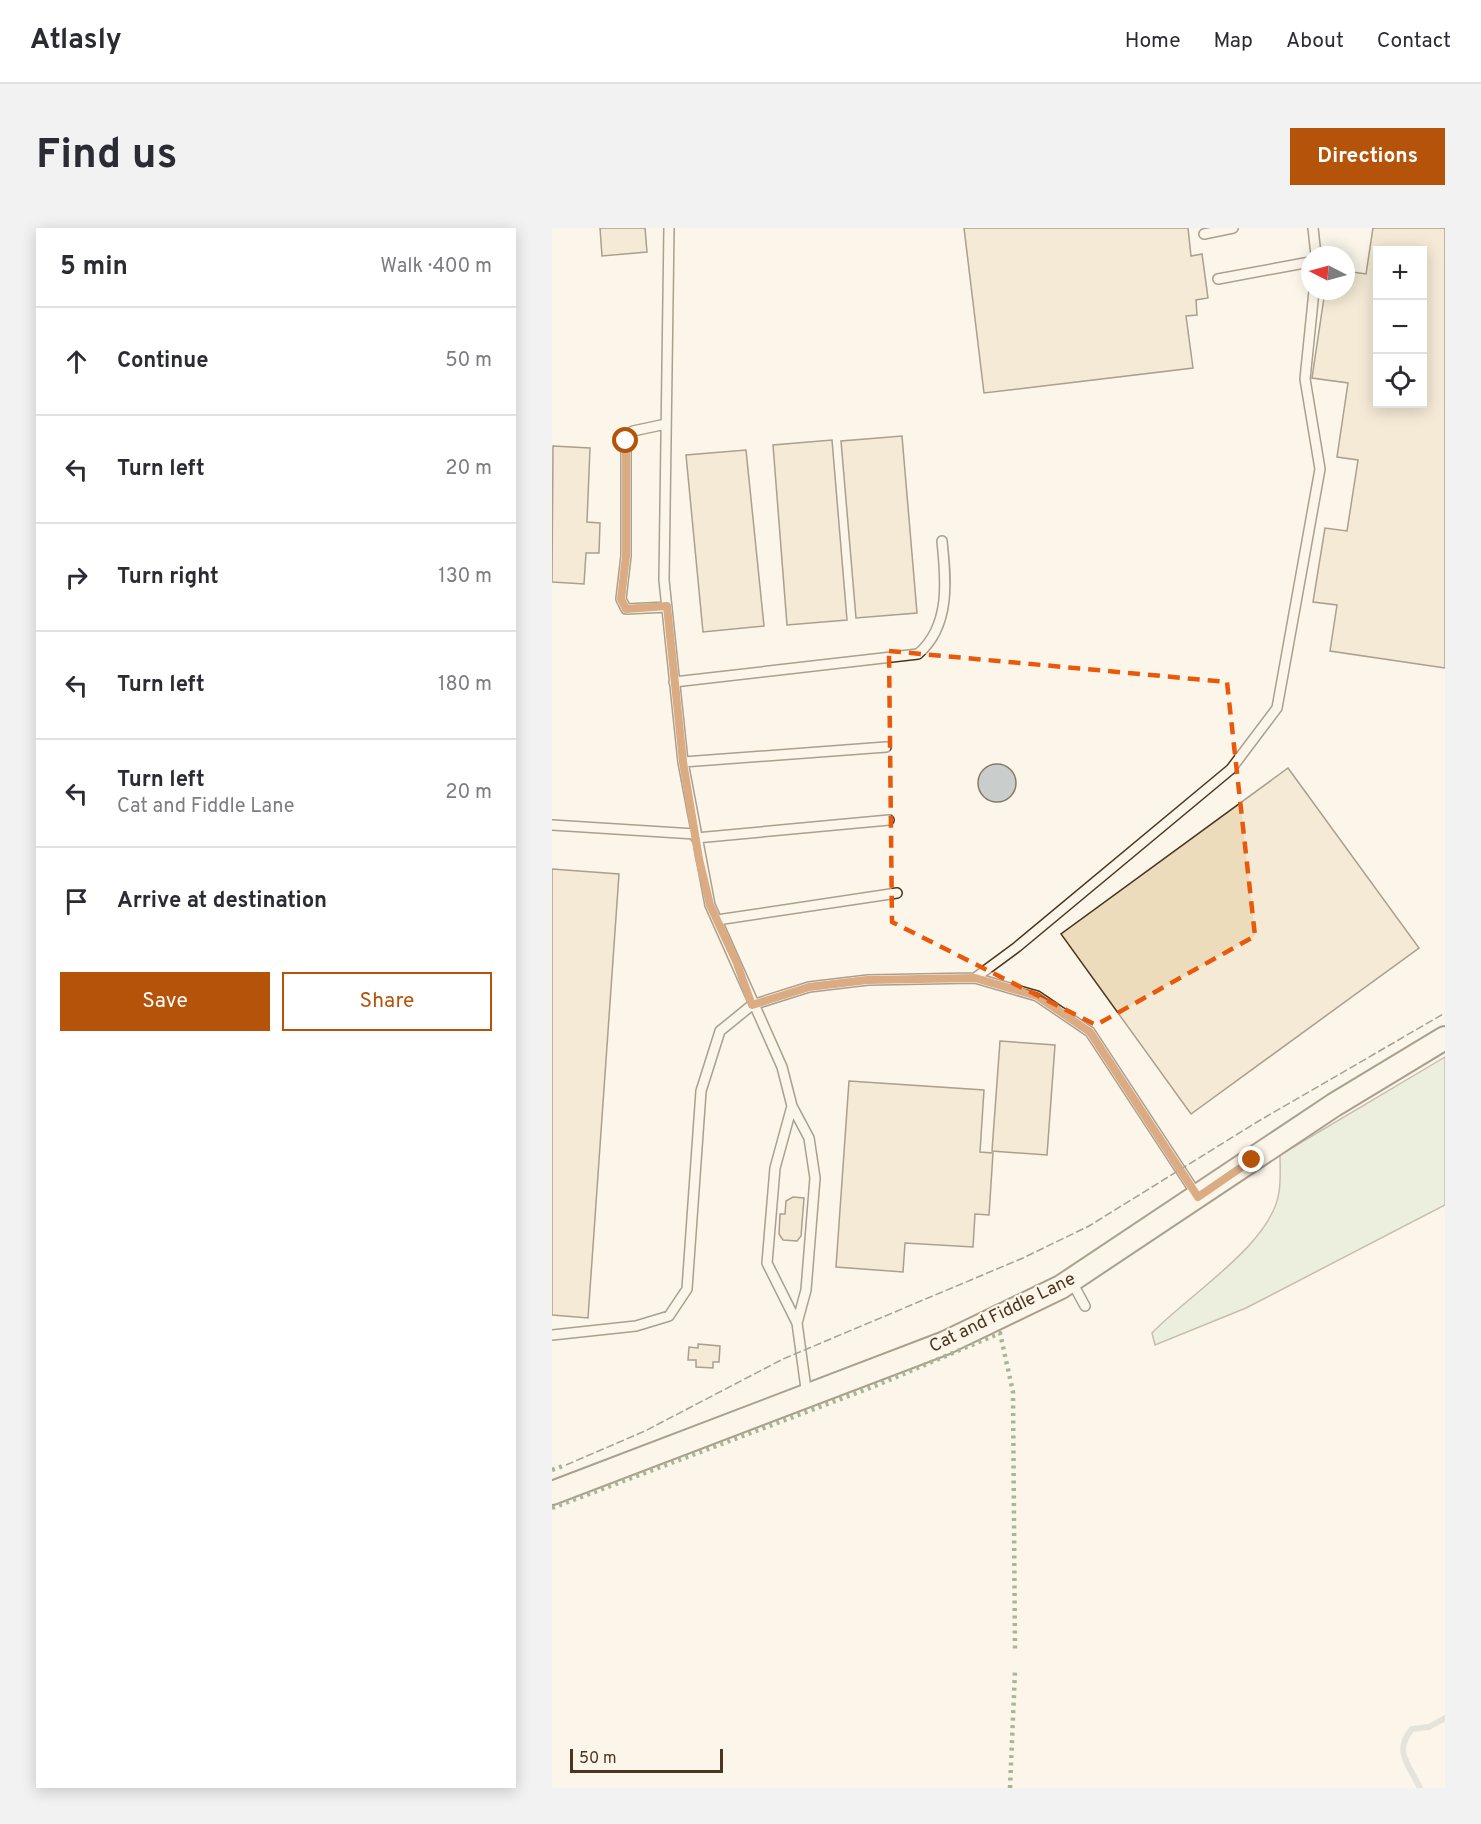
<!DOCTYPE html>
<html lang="en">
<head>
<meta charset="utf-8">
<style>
	:root { --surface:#fff; --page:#f2f2f3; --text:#2b2b33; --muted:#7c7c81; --line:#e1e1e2; --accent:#b45309 }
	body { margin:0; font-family:Overpass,sans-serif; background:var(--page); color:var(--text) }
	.controls { position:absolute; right:18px; top:18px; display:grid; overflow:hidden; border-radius:0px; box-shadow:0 3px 15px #0003 }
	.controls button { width:54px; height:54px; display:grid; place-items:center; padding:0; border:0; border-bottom:2px solid var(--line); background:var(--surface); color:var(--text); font:30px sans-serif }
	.compass { position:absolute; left:749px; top:18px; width:54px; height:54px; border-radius:50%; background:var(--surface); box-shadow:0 3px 15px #0003; rotate:276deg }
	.scale { position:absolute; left:18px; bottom:15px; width:153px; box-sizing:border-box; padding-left:6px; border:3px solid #4a3520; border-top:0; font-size:16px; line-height:21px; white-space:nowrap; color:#4a3520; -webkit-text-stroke:4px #fbf6e9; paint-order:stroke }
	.stop { position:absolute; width:18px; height:18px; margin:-14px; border:4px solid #b45309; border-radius:50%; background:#fff }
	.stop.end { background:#b45309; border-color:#fff; box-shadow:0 2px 6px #0008 }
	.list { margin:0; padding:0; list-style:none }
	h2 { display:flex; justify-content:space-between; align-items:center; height:78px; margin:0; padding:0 24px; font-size:26px }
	h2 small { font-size:20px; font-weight:400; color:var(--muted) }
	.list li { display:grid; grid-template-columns:39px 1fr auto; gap:18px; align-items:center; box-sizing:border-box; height:108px; padding:0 24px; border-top:2px solid var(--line) }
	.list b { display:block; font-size:22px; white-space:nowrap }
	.list p { margin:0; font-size:20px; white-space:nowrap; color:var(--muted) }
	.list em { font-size:20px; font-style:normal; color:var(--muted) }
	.actions { display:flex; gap:12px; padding:18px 24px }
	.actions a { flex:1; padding:14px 0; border:2px solid var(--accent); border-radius:0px; text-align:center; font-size:21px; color:var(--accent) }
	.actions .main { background:var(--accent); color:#fff }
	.icon { flex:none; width:33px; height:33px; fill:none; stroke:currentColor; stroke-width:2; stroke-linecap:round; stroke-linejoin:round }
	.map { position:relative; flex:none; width:893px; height:1560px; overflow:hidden; border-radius:0px }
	header { display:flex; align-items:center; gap:36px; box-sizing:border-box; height:84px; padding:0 30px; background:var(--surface); border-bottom:2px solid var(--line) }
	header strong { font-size:28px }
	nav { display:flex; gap:33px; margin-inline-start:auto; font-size:21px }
	.intro { display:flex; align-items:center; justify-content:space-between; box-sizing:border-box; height:144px; padding:0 36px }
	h1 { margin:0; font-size:42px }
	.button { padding:15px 27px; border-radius:0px; background:var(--accent); color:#fff; font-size:21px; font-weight:700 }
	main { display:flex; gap:36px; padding:0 36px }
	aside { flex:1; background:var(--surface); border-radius:0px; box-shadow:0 3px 15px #0003 }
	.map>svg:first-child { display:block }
	.green { fill:#dce7d0; stroke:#887966; stroke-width:1.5 }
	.water { fill:#c9cecd; stroke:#887966; stroke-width:1.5 }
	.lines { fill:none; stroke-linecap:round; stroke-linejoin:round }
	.stream { stroke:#c9cecd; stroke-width:6 }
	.building { fill:#ecdcbc; stroke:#4a3520; stroke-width:1.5; fill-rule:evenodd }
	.service-casing { stroke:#4a3520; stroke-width:12 }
	.tertiary-casing { stroke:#4a3520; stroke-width:26 }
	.service { stroke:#fbf6e9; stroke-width:9 }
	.tertiary { stroke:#fbf6e9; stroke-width:22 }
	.hedge { stroke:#436837; stroke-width:4.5; stroke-dasharray:3 4.5; stroke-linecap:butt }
	.fence { stroke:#4a3520; stroke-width:1.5; stroke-dasharray:8 3; stroke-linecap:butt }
	.route { stroke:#b45309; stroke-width:8 }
	.marked { fill:none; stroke:#e8590c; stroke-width:4.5; stroke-dasharray:12 8; stroke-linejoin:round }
	.labels { text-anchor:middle; stroke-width:4.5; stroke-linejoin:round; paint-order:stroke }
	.street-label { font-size:18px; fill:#4a3520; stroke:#fbf6e9 }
</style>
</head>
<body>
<header>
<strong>Atlasly</strong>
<nav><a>Home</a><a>Map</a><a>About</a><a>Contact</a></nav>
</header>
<div class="intro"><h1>Find us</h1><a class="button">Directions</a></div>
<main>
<aside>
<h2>5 min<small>Walk · 400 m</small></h2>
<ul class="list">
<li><svg class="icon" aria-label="ahead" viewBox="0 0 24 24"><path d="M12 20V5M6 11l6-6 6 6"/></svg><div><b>Continue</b></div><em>50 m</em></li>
<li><svg class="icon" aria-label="left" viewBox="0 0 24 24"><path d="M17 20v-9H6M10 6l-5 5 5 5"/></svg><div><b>Turn left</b></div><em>20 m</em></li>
<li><svg class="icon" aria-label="right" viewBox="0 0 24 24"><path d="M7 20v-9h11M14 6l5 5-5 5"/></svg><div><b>Turn right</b></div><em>130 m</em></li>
<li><svg class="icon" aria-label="left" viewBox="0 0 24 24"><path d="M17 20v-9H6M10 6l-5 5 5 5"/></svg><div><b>Turn left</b></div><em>180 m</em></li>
<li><svg class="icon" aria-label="left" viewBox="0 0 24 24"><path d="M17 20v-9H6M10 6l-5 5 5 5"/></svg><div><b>Turn left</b><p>Cat and Fiddle Lane</p></div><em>20 m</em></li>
<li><svg class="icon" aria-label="arrive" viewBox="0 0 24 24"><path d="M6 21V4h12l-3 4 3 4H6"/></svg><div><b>Arrive at destination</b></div></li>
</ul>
<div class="actions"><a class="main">Save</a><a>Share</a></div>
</aside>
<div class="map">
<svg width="893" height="1560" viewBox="0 0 893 1560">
	<rect width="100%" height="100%" fill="#fbf6e9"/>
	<path class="green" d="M893,829V977L694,1080L603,1117L600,1105C635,1068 720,1016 727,964C729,952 728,939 728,927Z"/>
	<path class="water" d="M426 555a19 19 0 1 1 38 0a19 19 0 1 1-38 0Z"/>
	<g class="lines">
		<path class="stream" d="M868,1560C857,1537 841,1523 860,1501L877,1499L893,1490"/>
	</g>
	<path class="building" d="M48,0H93L95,24L50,28Z
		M412,0H636L639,28L650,26L656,70L644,72L645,87L634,88L641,140L432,165Z
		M821,0H893V440L778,423L785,377L761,374L773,300L795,303L806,232L785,229L796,155L760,150L773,63H794V43L814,46ZM826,22H870V176H826Z
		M350,208L365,385L304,390L289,213Z
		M280,212L295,392L235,397L221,217Z
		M1,218L38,220L35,294L48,295L47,325H34L32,356L0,354Z
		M194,222L212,398L151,404L134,227Z
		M736,540L867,720L639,886L509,706Z
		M0,641L67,646L36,1090L0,1087Z
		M448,813L503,817L495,927L440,923Z
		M297,853L432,862L428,924L441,925L437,987L423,986L421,1019L353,1015L351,1044L284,1039Z
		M241,969L252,970L249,1008L245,1013L231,1012L227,1006L228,986H233L234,973Z
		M146,1116L168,1118L167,1134H161V1140L144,1139V1132H136L137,1119L146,1120Z"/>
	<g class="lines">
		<defs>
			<path id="service" d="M117,0L112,352L131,534L158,677L230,839L240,878L257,910L263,950L254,1062L245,1095
				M761,0L764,27
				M652,6L681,0
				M666,51L758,34
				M114,196L81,203L74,213V328L69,371L74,381L115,379
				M122,454L366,426C399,398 394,351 390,313
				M131,534L334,519
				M0,597L143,606
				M144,610L337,592
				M165,692L345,665
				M423,750L485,768L538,804L645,967
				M240,878L223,940L215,1035L245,1095L255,1168
				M520,1054L533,1078
				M0,1107L84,1098L117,1088L135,1061L149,863L168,803L200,777L257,759L316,752L423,750L465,719L679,541L725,480L768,241L753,151L762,63"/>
			<path id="tertiary" d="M0,1265L393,1115L509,1059L782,877L893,810"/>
		</defs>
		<use href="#service" class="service-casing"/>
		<use href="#tertiary" class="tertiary-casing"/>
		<use href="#service" class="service"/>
		<use href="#tertiary" class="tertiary"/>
		<path class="hedge" d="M0,1242L14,1237
			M0,1280L323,1158L448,1105L461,1164L463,1422
			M458,1560L463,1443"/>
		<path class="fence" d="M14,1237L93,1203L231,1131L471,1030L537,998L705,894L893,785"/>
	</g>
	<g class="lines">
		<path class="route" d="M74,213V328L69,371L74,381L115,378L131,534L147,631L158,677L184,733L200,777L257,759L315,752L423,750L485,768L538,804L646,969L700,932"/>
	</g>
	<path d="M0 0H893V1560H0ZM337,423L675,454L703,708L544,797L340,694Z" fill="#fbf6e9" fill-opacity=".55" fill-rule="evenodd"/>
	<path class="marked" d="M337,423L675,454L703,708L544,797L340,694Z"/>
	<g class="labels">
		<g class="street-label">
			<text transform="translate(450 1084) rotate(-26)" y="6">Cat and Fiddle Lane</text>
		</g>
	</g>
</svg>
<div class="controls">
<button>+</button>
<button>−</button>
<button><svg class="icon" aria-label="locate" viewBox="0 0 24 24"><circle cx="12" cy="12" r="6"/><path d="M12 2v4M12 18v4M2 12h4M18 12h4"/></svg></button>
</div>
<svg class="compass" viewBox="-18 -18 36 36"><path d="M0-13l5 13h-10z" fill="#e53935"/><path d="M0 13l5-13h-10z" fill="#7c7c81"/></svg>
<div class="scale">50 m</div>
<div class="stop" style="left:74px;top:213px"></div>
<div class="stop end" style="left:700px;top:932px"></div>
</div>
</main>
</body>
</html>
